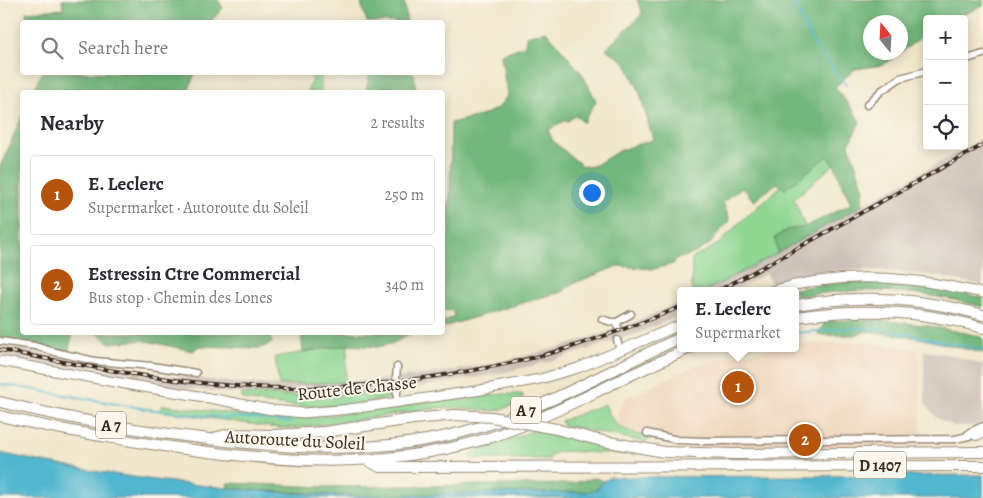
<!DOCTYPE html>
<html lang="en">
<head>
<meta charset="utf-8">
<style>
	:root { --surface:#fff; --page:#f2f2f3; --text:#2b2b33; --muted:#7c7c81; --line:#e1e1e2; --accent:#b45309 }
	body { margin:0; font-family:Alegreya,serif; background:var(--page); color:var(--text) }
	.controls { position:absolute; right:15px; top:15px; display:grid; overflow:hidden; border-radius:5px; box-shadow:0 2px 12px #0003 }
	.controls button { width:45px; height:45px; display:grid; place-items:center; padding:0; border:0; border-bottom:1px solid var(--line); background:var(--surface); color:var(--text); font:25px sans-serif }
	.compass { position:absolute; left:863px; top:15px; width:45px; height:45px; border-radius:50%; background:var(--surface); box-shadow:0 2px 12px #0003; rotate:342deg }
	.you { position:absolute; left:591px; top:192px; width:18px; height:18px; margin:-12px; border:4px solid #fff; border-radius:50%; background:#1a73e8; box-shadow:0 0 0 8px #1a73e833 }
	.badge { display:grid; place-items:center; width:32px; height:32px; border-radius:50%; background:var(--accent); color:#fff; font-size:16px; font-weight:700 }
	.pin { position:absolute; translate:-50% -50%; border:2px solid #fff; box-shadow:0 1px 5px #0006 }
	.popup { position:absolute; left:677px; top:287px; width:122px; height:65px; box-sizing:border-box; display:grid; place-content:center; border-radius:5px; background:var(--surface); filter:drop-shadow(0 1px 4px #0005); font-size:16px; white-space:nowrap; color:var(--muted) }
	.popup b { font-size:19px; color:var(--text) }
	.popup::after { content:''; position:absolute; left:50%; top:100%; margin-left:-10px; border:10px solid transparent; border-top-color:var(--surface) }
	.list { margin:0; padding:0; list-style:none }
	h2 { display:flex; justify-content:space-between; align-items:center; height:65px; margin:0; padding:0 20px; font-size:21px }
	h2 small { font-size:16px; font-weight:400; color:var(--muted) }
	.list li { display:grid; grid-template-columns:32px 1fr auto; gap:15px; align-items:center; box-sizing:border-box; height:80px; margin:0 10px 10px; padding:0 10px; border:1px solid var(--line); border-radius:5px }
	.list b { display:block; font-size:19px; white-space:nowrap }
	.list p { margin:0; font-size:16px; white-space:nowrap; color:var(--muted) }
	.list em { font-size:16px; font-style:normal; color:var(--muted) }
	.icon { flex:none; width:28px; height:28px; fill:none; stroke:currentColor; stroke-width:2; stroke-linecap:round; stroke-linejoin:round }
	.map { position:relative; flex:none; width:983px; height:498px; overflow:hidden }
	.search { position:absolute; background:var(--surface); box-shadow:0 2px 12px #0003; left:20px; top:20px; width:425px; height:55px; display:flex; align-items:center; gap:12px; box-sizing:border-box; padding:0 18px; border-radius:5px; color:var(--muted); font-size:19px }
	.panel { position:absolute; background:var(--surface); box-shadow:0 2px 12px #0003; left:20px; top:90px; width:425px; height:245px; border-radius:5px }
	.map>svg:first-child { display:block }
	.built { fill:#efd6bc }
	.industrial { fill:#cdc2b9 }
	.green { fill:#8ed692; stroke:#648058 }
	.forest { fill:#72b77c; stroke:#56704d }
	.water { fill:#51b7cf; stroke:#467076 }
	.lines { fill:none; stroke-linecap:round; stroke-linejoin:round }
	.stream { stroke:#51b7cf; stroke-width:2 }
	.minor-tunnel { stroke:#cdc1a9; stroke-width:6; stroke-dasharray:6 3; stroke-linecap:butt }
	.minor-casing { stroke:#968875; stroke-width:9 }
	.major-casing { stroke:#968875; stroke-width:11 }
	.highway-casing { stroke:#968875; stroke-width:12 }
	.minor { stroke:#fff; stroke-width:6 }
	.major { stroke:#fff; stroke-width:9 }
	.highway { stroke:#fff; stroke-width:10 }
	.rail-casing { stroke:#3b2a1e; stroke-width:4 }
	.rail { stroke:#fbf7ec; stroke-width:2; stroke-dasharray:5.5; stroke-linecap:butt }
	.highway-bridge-casing { stroke:#968875; stroke-width:12; stroke-linecap:butt }
	.highway-bridge { stroke:#fff; stroke-width:10 }
	.labels { text-anchor:middle; stroke-width:4; stroke-linejoin:round; paint-order:stroke }
	.shield { fill:#fbf7ec; stroke:#75685c; stroke-width:1 }
	.shield-label { font-size:16px; font-weight:bold; fill:#3b2a1e }
	.street-label { font-size:18px; fill:#3b2a1e; stroke:#fbf7ec }
</style>
</head>
<body>
<div class="map">
<svg width="983" height="498" viewBox="0 0 983 498">
	<rect width="100%" height="100%" fill="#fbf7ec"/>
	<filter id="ink" filterUnits="userSpaceOnUse"><feTurbulence type="fractalNoise" baseFrequency=".02" numOctaves="2"/><feDisplacementMap in="SourceGraphic" scale="10" xChannelSelector="R" yChannelSelector="G"/><feConvolveMatrix kernelMatrix="1 2 1 2 8 2 1 2 1" color-interpolation-filters="sRGB"/></filter>
	<filter id="wash" filterUnits="userSpaceOnUse"><feTurbulence type="fractalNoise" baseFrequency=".0096" numOctaves="4" result="noise"/><feDisplacementMap in="SourceGraphic" scale="20" xChannelSelector="R" yChannelSelector="G"/><feGaussianBlur stdDeviation="1.12" result="paint"/><feColorMatrix in="noise" values="0 0 0 0 0 0 0 0 0 0 0 0 0 0 0 0 0 1.4 0 .05"/><feComposite in="paint" operator="in"/></filter>
	<g filter="url(#wash)">
		<rect width="100%" height="100%" fill="#f1e7cc"/>
		<path class="built" d="M869,342L918,350L922,444L869,448L687,446L639,435L619,426L617,413L626,398L704,362L716,359L776,348H796V345L803,344Z"/>
		<path class="industrial" d="M983,138V285L936,276L880,270H840L804,275L771,283L767,273L734,291H705L778,253Z
			M680,302V315L638,333L604,344L547,362L506,372L457,381L407,388L352,394L305,396H280L242,394L152,385L0,356V345L108,366L171,376L239,383L279,385L368,381L414,376L450,371L490,364L537,353L561,347L628,325Z
			M924,351L952,355L983,365V422L976,426H954L937,418L925,403Z"/>
		<path class="green" d="M292,73H321V92H308L310,84L313,81L310,74Z
			M828,155L834,164L794,199L805,227L787,230L775,238L778,253L705,291H692V263L693,258L719,244L737,225L781,186L785,189Z
			M348,345L345,382L279,385L275,357Z
			M394,389L388,399C358,403 329,408 299,406C280,406 261,403 242,399V394L305,396L352,394Z
			M504,394H520L523,395V398L511,406L495,411L459,408H439L298,428H278L160,411L162,405L254,416L309,418L442,400Z
			M605,404C607,409 609,414 612,419C621,431 639,435 652,438L645,442L563,425L561,421Z
			M536,430L547,431L635,451V455L568,451L554,453L549,459H470L471,453Z"/>
		<path class="forest" d="M62,0H218L223,8L210,22H27L26,12L63,9Z
			M360,0H404L407,22H367Z
			M637,0H983V6L953,19H927V33L901,52L900,22H870V52L900,53L883,65L855,69L835,87L855,113L860,122L849,144L864,190L862,198L863,205L778,253L775,238L787,230L805,227L851,204L834,164L828,156L785,189L777,183L754,201L742,187L723,202L730,221L720,231L710,244L693,254L676,259L673,264L654,269L618,266L572,284L562,292L532,300L443,327V322L455,316L452,310L442,312L443,239L449,234L447,210L450,200L451,123L484,115L499,107L507,96L501,54L525,46L526,36L546,31L583,75L596,101L583,123L576,115L568,121H564L548,130L553,141L581,165L588,167L596,165L617,152L632,146L653,140L639,90L625,62L606,49L641,15L642,11Z
			M42,73V72L195,73L188,92H33Z
			M370,73H414L416,92H366Z
			M22,117V332L73,333L68,352L0,339V167Z
			M876,281C912,284 948,289 983,298V307C923,290 857,286 796,297V291H786C816,284 845,282 876,281Z
			M868,320C896,321 922,324 949,330C961,332 972,334 983,338V353L919,338L867,331L855,335H818L825,321Z
			M97,333H269L272,343L260,348L199,346L193,351L142,340L110,343Z
			M301,333V332L413,333L391,344L377,347L348,345L303,352Z
			M594,478L604,481L596,490L587,492L394,496L331,495L228,488L227,483L327,487L570,484Z"/>
		<path class="water" d="M0,453C109,477 219,490 330,495C369,497 408,495 447,494C494,493 541,493 587,492L596,490L604,481L610,477H629L983,475V498H0Z"/>
		<g class="lines">
			<path class="stream" d="M792,0L815,46L846,85
				M796,333L850,328H877L983,350
				M0,384L146,409L225,418L239,417L292,422"/>
		</g>
	</g>
	<g filter="url(#ink)">
		<g class="lines">
			<path class="minor-tunnel" d="M132,380L133,372"/>
			<defs>
				<path id="minor" d="M964,60L983,54
					M867,105L881,91L900,78L927,71
					M602,319L611,322H617
					M618,329L617,322L631,314
					M617,340L620,350
					M0,341L35,346L55,352L95,361L152,366L196,373
					M396,378L397,367
					M397,390V402
					M647,433L678,440L704,441L955,439L978,434
					M965,437L970,432L983,426"/>
				<path id="major" d="M771,291C816,278 861,275 908,280C933,282 958,288 983,293
					M0,361L131,385L199,396L272,410L303,413L340,410L365,407L475,391L540,379L578,368L680,325"/>
				<path id="highway" d="M796,305C858,294 923,298 983,315
					M796,317C859,308 922,310 983,328
					M0,402C61,417 123,428 185,436C284,449 381,457 477,428C548,407 613,368 680,338
					M0,416C54,429 109,438 164,446C273,462 375,471 482,440C525,427 564,407 604,388C632,374 661,361 690,348
					M556,429L598,440L664,452L734,454L983,452
					M976,435L983,433
					M217,437L230,434L276,435L324,432L413,419L455,415
					M369,461L380,467L983,466"/>
			</defs>
			<use href="#minor" class="minor-casing"/>
			<use href="#major" class="major-casing"/>
			<use href="#highway" class="highway-casing"/>
			<use href="#minor" class="minor"/>
			<use href="#major" class="major"/>
			<use href="#highway" class="highway"/>
			<defs>
				<path id="rail" d="M718,291L787,254L983,145
					M0,350C96,368 193,388 291,388C330,389 370,385 408,380C463,373 518,364 571,347C608,335 645,322 680,307"/>
			</defs>
			<use href="#rail" class="rail-casing"/>
			<use href="#rail" class="rail"/>
			<defs>
				<path id="highway-bridge" d="M455,415L492,417L556,429"/>
			</defs>
			<use href="#highway-bridge" class="highway-bridge-casing"/>
			<use href="#highway-bridge" class="highway-bridge"/>
		</g>
	</g>
	<g class="labels">
		<g class="shield">
			<rect x="511" y="396.5" width="30" height="27" rx="4"/>
			<rect x="96" y="411.5" width="30" height="27" rx="4"/>
			<rect x="854" y="451.5" width="52" height="27" rx="4"/>
		</g>
		<g class="shield-label">
			<text x="526" y="416">A 7</text>
			<text x="111" y="431">A 7</text>
			<text x="880" y="471">D 1407</text>
		</g>
		<g class="street-label">
			<text transform="translate(357 388) rotate(-6)" y="6">Route de Chasse</text>
			<text transform="translate(295 440) rotate(3)" y="6">Autoroute du Soleil</text>
		</g>
	</g>
</svg>
<div class="controls">
<button>+</button>
<button>−</button>
<button><svg class="icon" aria-label="locate" viewBox="0 0 24 24"><circle cx="12" cy="12" r="6"/><path d="M12 2v4M12 18v4M2 12h4M18 12h4"/></svg></button>
</div>
<svg class="compass" viewBox="-18 -18 36 36"><path d="M0-13l5 13h-10z" fill="#e53935"/><path d="M0 13l5-13h-10z" fill="#7c7c81"/></svg>
<div class="you"></div>
<div class="pin badge" style="left:738px;top:387px">1</div>
<div class="popup"><b>E. Leclerc</b>Supermarket</div>
<div class="pin badge" style="left:805px;top:440px">2</div>
<div class="search"><svg class="icon" aria-label="search" viewBox="0 0 24 24"><circle cx="10" cy="10" r="6"/><path d="M15 15l6 6"/></svg>Search here</div>
<section class="panel">
<h2>Nearby<small>2 results</small></h2>
<ul class="list">
<li><span class="badge">1</span><div><b>E. Leclerc</b><p>Supermarket · Autoroute du Soleil</p></div><em>250 m</em></li>
<li><span class="badge">2</span><div><b>Estressin Ctre Commercial</b><p>Bus stop · Chemin des Lones</p></div><em>340 m</em></li>
</ul>
</section>
</div>
</body>
</html>
